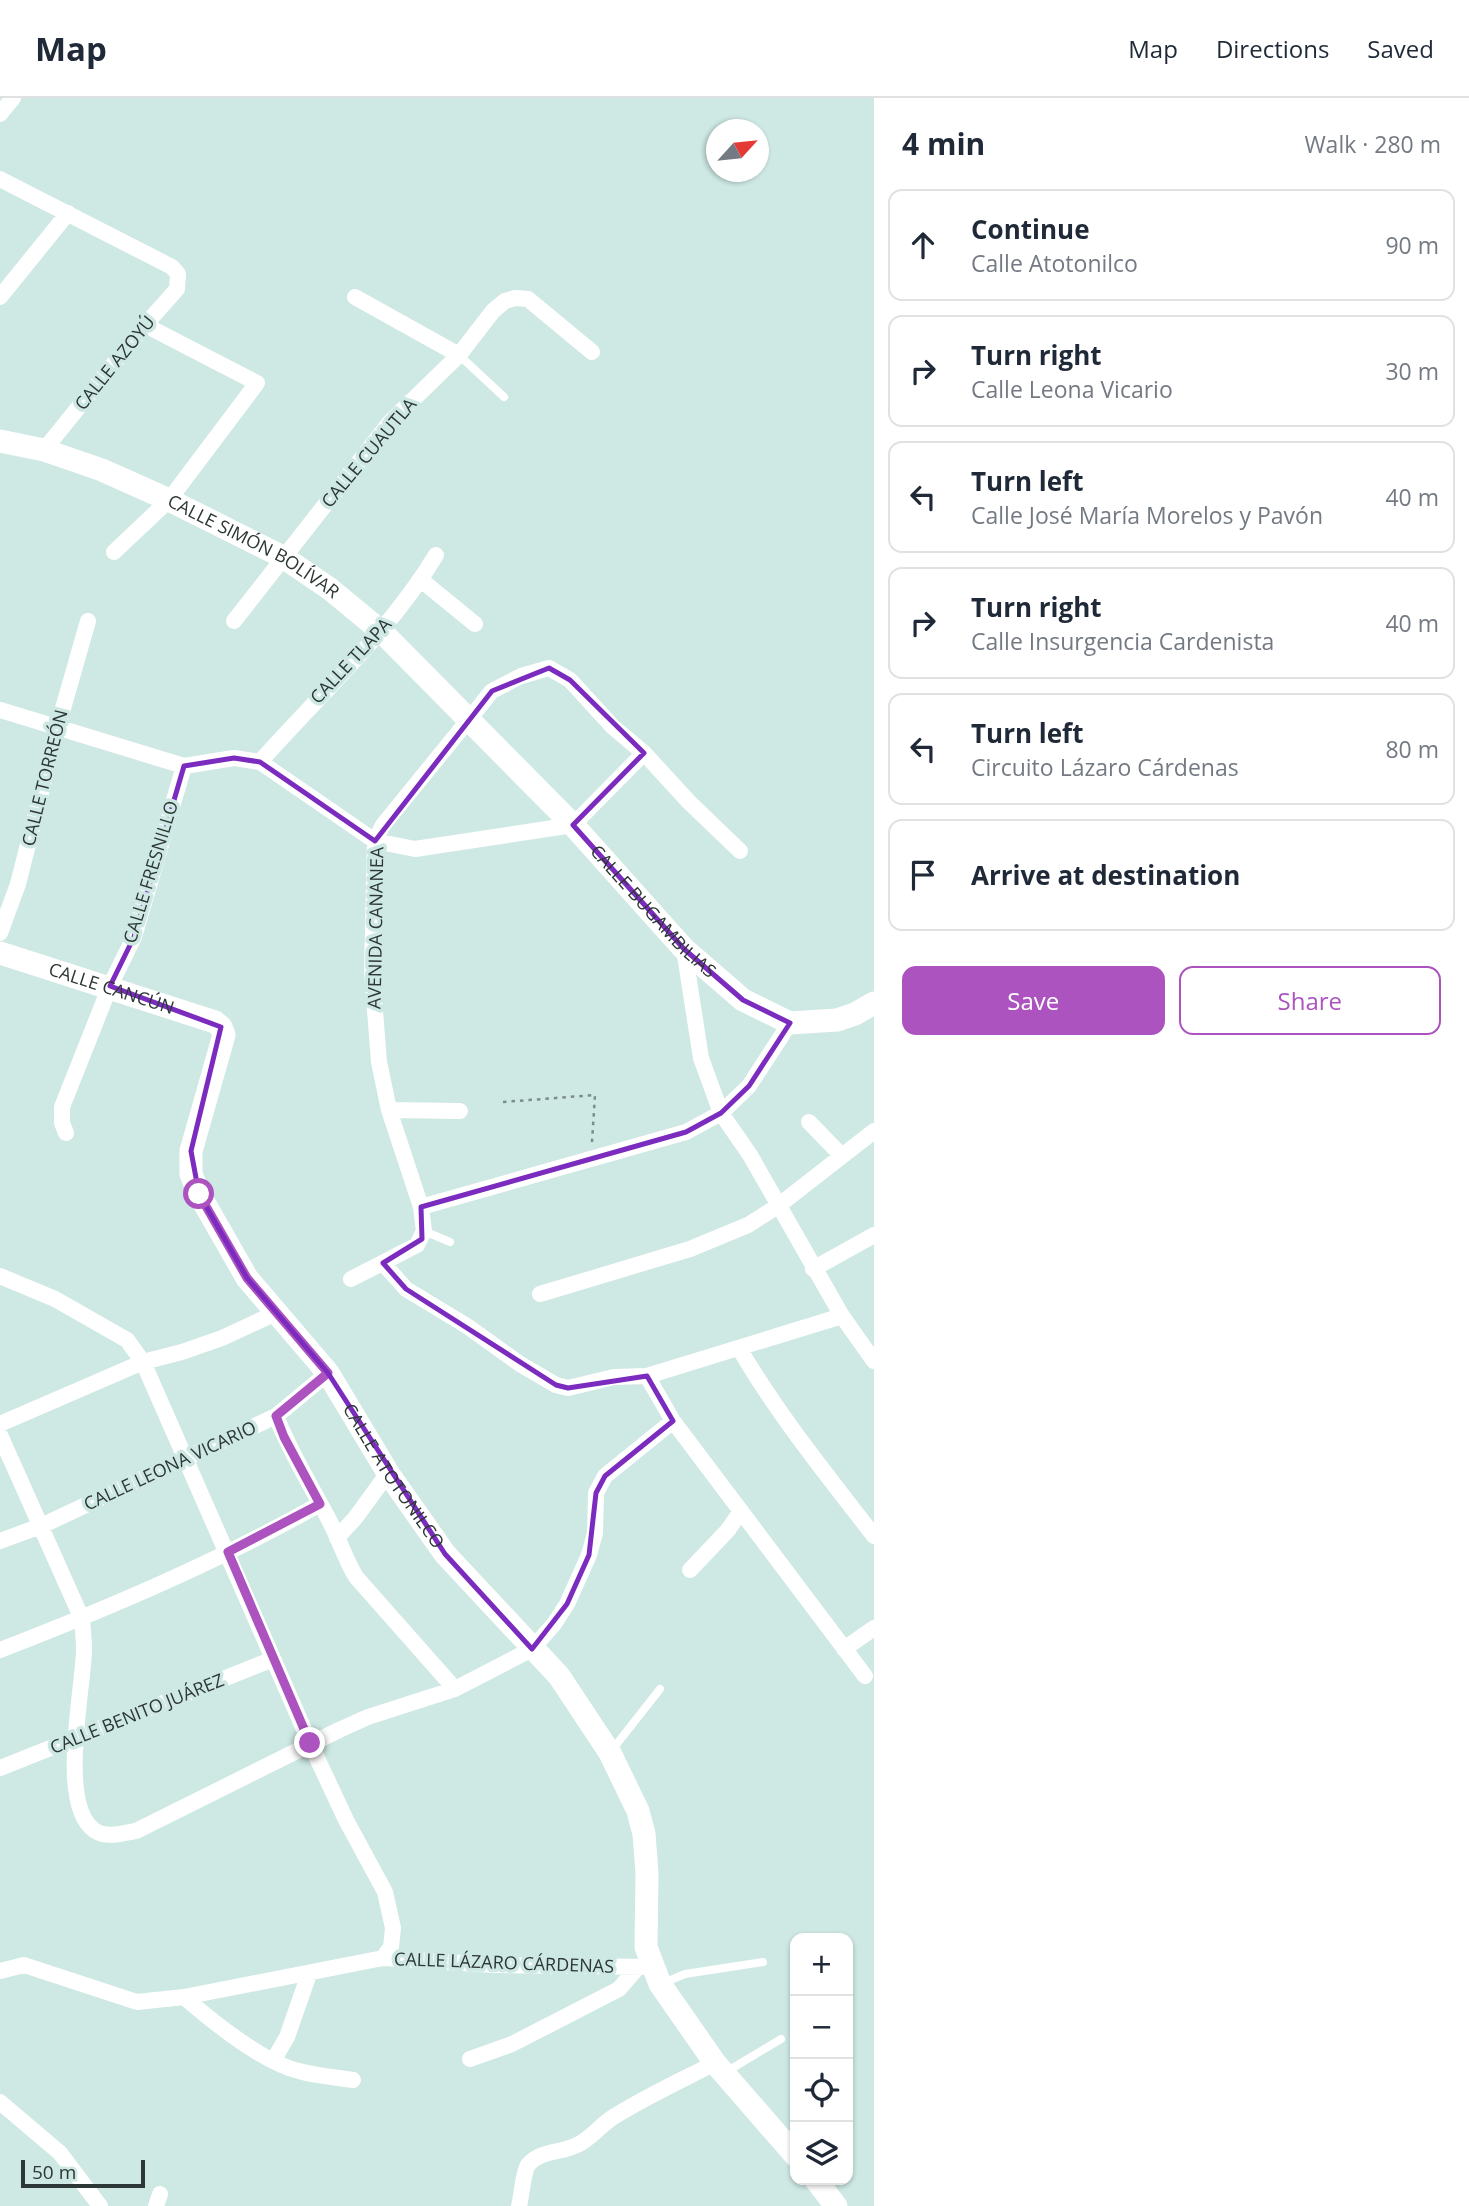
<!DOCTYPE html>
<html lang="en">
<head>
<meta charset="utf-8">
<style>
	:root { --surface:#fff; --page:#f2f2f3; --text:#1f2937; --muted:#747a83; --line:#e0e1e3; --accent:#ac53c0 }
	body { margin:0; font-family:"Open Sans",sans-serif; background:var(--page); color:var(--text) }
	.controls { position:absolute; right:21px; bottom:21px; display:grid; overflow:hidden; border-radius:14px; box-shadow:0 2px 5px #0004 }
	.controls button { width:63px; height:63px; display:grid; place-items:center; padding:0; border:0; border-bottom:2px solid var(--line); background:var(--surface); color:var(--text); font:35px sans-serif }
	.compass { position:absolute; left:706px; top:21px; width:63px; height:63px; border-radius:50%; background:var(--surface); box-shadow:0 2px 5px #0004; rotate:63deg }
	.scale { position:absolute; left:21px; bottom:18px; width:124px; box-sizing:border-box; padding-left:7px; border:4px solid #2d3735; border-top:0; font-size:19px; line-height:24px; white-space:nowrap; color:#2d3735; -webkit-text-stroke:5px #cee8e3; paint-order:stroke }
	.stop { position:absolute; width:21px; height:21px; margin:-16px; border:5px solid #ac53c0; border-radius:50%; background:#fff }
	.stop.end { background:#ac53c0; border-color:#fff; box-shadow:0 2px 7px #0008 }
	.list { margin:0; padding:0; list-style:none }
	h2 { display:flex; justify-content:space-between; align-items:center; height:91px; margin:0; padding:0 28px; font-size:30px }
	h2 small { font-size:23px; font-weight:400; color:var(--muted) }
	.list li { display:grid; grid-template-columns:46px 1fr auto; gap:21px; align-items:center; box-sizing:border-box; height:112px; margin:0 14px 14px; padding:0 14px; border:2px solid var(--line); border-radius:14px }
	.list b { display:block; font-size:26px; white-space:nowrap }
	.list p { margin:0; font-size:23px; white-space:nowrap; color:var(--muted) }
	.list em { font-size:23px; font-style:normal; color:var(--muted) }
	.actions { display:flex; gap:14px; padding:21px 28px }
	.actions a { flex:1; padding:16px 0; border:2px solid var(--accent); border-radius:14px; text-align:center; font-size:24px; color:var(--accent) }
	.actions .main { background:var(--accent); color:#fff }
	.icon { flex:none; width:38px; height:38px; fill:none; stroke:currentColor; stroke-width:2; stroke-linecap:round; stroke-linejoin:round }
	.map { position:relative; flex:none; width:874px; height:2108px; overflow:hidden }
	header { display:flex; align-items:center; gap:42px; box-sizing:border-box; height:98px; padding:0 35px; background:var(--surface); border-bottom:2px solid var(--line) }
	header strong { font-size:33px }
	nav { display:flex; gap:38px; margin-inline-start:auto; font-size:24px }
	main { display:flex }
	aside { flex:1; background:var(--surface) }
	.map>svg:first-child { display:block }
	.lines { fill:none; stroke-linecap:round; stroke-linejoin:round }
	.path { stroke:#7b8d89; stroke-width:2.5; stroke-dasharray:3.5 5; stroke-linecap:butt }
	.lane { stroke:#fff; stroke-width:8 }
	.street { stroke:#fff; stroke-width:16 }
	.secondary { stroke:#fff; stroke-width:23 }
	.route { stroke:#ac53c0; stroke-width:9 }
	.marked { fill:none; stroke:#7b2cbf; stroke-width:5; stroke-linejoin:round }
	.labels { text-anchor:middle; stroke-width:7; stroke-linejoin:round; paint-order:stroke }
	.street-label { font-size:18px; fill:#2d3735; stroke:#cee8e3 }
</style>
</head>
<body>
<header>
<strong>Map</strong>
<nav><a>Map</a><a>Directions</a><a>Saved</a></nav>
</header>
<main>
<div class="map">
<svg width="874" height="2108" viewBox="0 0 874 2108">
	<rect width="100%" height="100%" fill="#cee8e3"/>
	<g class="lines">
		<path class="path" d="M503,1004L595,997L592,1044"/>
		<path class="lane" d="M459,257L504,299
			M424,1133L450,1144
			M612,1652L660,1591
			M661,1886L685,1876L763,1864
			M726,1974L781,1941"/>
		<path class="street" d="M0,16L13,0
			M0,81L172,169L178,176L177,191L145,227L44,352
			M0,199L68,115
			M355,199L459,257
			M114,454L169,402L257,285L145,227
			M421,482L475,526
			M234,523L390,324L459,257L493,213L505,203L515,200L528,201L592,254
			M0,612L184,668L234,660L260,664L375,743L415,751L573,727L644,655
			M260,664C320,596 389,535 436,457
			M0,835L18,786L58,628L88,523
			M684,851L701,960L721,1015L750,1057L842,1218L874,1263
			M389,1012L460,1013
			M809,1024L841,1057
			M66,1035L62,1025V1009L110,888L134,839L184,668
			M421,1109L686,1034L721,1015L749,988L790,925
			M383,1165L406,1191L467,1228L520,1266L556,1287L568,1290L614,1279L647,1278L842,1218
			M813,1171L874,1137
			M0,1178L55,1201L127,1242L143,1264L310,1645L346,1722L385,1794L393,1830L391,1849L383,1860
			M351,1181L417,1147L424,1133L421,1109L389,1012L379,964L372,874L375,743L383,727L492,593L521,578L549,570L570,582L613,629L644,655L689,704L740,753
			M540,1196L690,1151L748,1127L778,1108L874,1033
			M739,1250C778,1317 827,1377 874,1438
			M647,1278L673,1323L865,1578
			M276,1318C290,1354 310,1386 328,1420C339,1440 344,1459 356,1479L455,1591
			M0,1326L143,1264L182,1254L222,1240L276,1215
			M0,1337L82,1521C83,1531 84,1543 84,1553C83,1592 58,1706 94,1732C106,1741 123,1735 136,1733L339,1632L368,1619L455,1591L532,1551L554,1526L567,1506L589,1457L595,1435L596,1395L605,1378L673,1323
			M337,1440L356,1419L388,1375
			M0,1443L41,1428L276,1318L328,1275
			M690,1472L728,1432L741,1413
			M844,1551L874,1530
			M0,1552C109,1510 217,1464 320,1406
			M0,1670L273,1561
			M0,1873L24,1867L137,1904L184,1899L383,1860L495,1867L653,1869
			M184,1899C213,1924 262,1964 299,1973C316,1978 335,1979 353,1982
			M470,1961L512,1946L619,1891L637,1870
			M273,1963L287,1939L309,1876
			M0,2004L60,2055L100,2108
			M156,2108L160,2096
			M519,2108C522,2097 523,2074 528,2067C540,2052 562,2055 577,2047C592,2040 601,2026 615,2018C647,1998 682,1982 715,1965"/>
		<g class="secondary">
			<path id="s1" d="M0,343L44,352L102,372L169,402L283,459L330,491L382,534L573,727L684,851L743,902L790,925L837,922L855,916L874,905"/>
			<path id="s2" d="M0,855L215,924L221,929L224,937L191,1053V1076L199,1096L247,1180L328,1275L388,1375L445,1456L559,1578L610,1655L638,1713L644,1736L647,1775L646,1849L660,1886L715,1965L795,2057"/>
			<path d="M816,2082L836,2108"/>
		</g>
	</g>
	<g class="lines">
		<path class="route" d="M199,1096L247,1180L328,1275L276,1318L284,1339L320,1406L228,1454L310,1645"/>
	</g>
	<path class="marked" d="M549,570L570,582L644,655L573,727L684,851L743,902L790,925L749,988L721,1015L686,1034L421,1109L422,1141L383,1165L406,1191L556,1287L568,1290L647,1278L673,1323L605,1378L596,1395L589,1457L567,1506L532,1551L445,1456L328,1275L247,1180L199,1096L191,1053L221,929L110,888L134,839L184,668L234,660L260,664L375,743L492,593Z"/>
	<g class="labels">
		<g class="street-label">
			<text transform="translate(115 265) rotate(-51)" y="6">CALLE AZOYÚ</text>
			<text transform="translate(369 355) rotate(-50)" y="6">CALLE CUAUTLA</text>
			<text dy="6" stroke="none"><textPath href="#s1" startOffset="276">CALLE SIMÓN BOLÍVAR</textPath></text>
			<text transform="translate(351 563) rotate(-47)" y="6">CALLE TLAPA</text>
			<text transform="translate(45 680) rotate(-76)" y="6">CALLE TORREÓN</text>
			<text transform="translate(151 774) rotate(-73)" y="6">CALLE FRESNILLO</text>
			<text dy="6" stroke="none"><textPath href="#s1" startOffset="821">CALLE BUGAMBILIAS</textPath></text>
			<text transform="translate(376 830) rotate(-89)" y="6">AVENIDA CANANEA</text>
			<text dy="6" stroke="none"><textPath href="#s2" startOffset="117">CALLE CANCÚN</textPath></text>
			<text transform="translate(170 1368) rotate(-25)" y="6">CALLE LEONA VICARIO</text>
			<text dy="6" stroke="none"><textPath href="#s2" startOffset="751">CALLE ATOTONILCO</textPath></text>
			<text transform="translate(137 1616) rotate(-22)" y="6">CALLE BENITO JUÁREZ</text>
			<text transform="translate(504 1865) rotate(2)" y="6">CALLE LÁZARO CÁRDENAS</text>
		</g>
	</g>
</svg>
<div class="controls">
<button>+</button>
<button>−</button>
<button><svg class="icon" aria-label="locate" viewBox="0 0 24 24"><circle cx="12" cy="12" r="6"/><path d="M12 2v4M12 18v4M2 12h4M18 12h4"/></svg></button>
<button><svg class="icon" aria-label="layers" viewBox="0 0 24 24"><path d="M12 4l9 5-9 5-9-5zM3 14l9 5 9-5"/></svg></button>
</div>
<svg class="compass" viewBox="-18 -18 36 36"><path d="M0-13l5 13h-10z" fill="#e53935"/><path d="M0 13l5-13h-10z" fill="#747a83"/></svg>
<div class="scale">50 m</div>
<div class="stop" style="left:199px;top:1096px"></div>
<div class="stop end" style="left:310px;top:1645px"></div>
</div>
<aside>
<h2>4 min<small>Walk · 280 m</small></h2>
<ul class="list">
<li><svg class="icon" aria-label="ahead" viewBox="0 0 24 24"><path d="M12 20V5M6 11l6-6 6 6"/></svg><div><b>Continue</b><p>Calle Atotonilco</p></div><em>90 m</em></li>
<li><svg class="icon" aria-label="right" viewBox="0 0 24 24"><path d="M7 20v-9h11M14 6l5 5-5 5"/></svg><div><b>Turn right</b><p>Calle Leona Vicario</p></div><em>30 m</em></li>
<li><svg class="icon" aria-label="left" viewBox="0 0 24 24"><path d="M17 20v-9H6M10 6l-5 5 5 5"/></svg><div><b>Turn left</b><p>Calle José María Morelos y Pavón</p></div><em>40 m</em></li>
<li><svg class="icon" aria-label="right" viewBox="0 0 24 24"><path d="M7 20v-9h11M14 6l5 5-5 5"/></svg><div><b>Turn right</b><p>Calle Insurgencia Cardenista</p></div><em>40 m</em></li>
<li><svg class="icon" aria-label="left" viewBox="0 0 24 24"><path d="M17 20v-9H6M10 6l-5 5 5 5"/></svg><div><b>Turn left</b><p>Circuito Lázaro Cárdenas</p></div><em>80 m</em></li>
<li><svg class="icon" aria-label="arrive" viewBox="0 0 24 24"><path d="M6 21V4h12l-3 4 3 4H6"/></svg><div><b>Arrive at destination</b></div></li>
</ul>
<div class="actions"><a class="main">Save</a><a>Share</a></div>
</aside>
</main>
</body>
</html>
